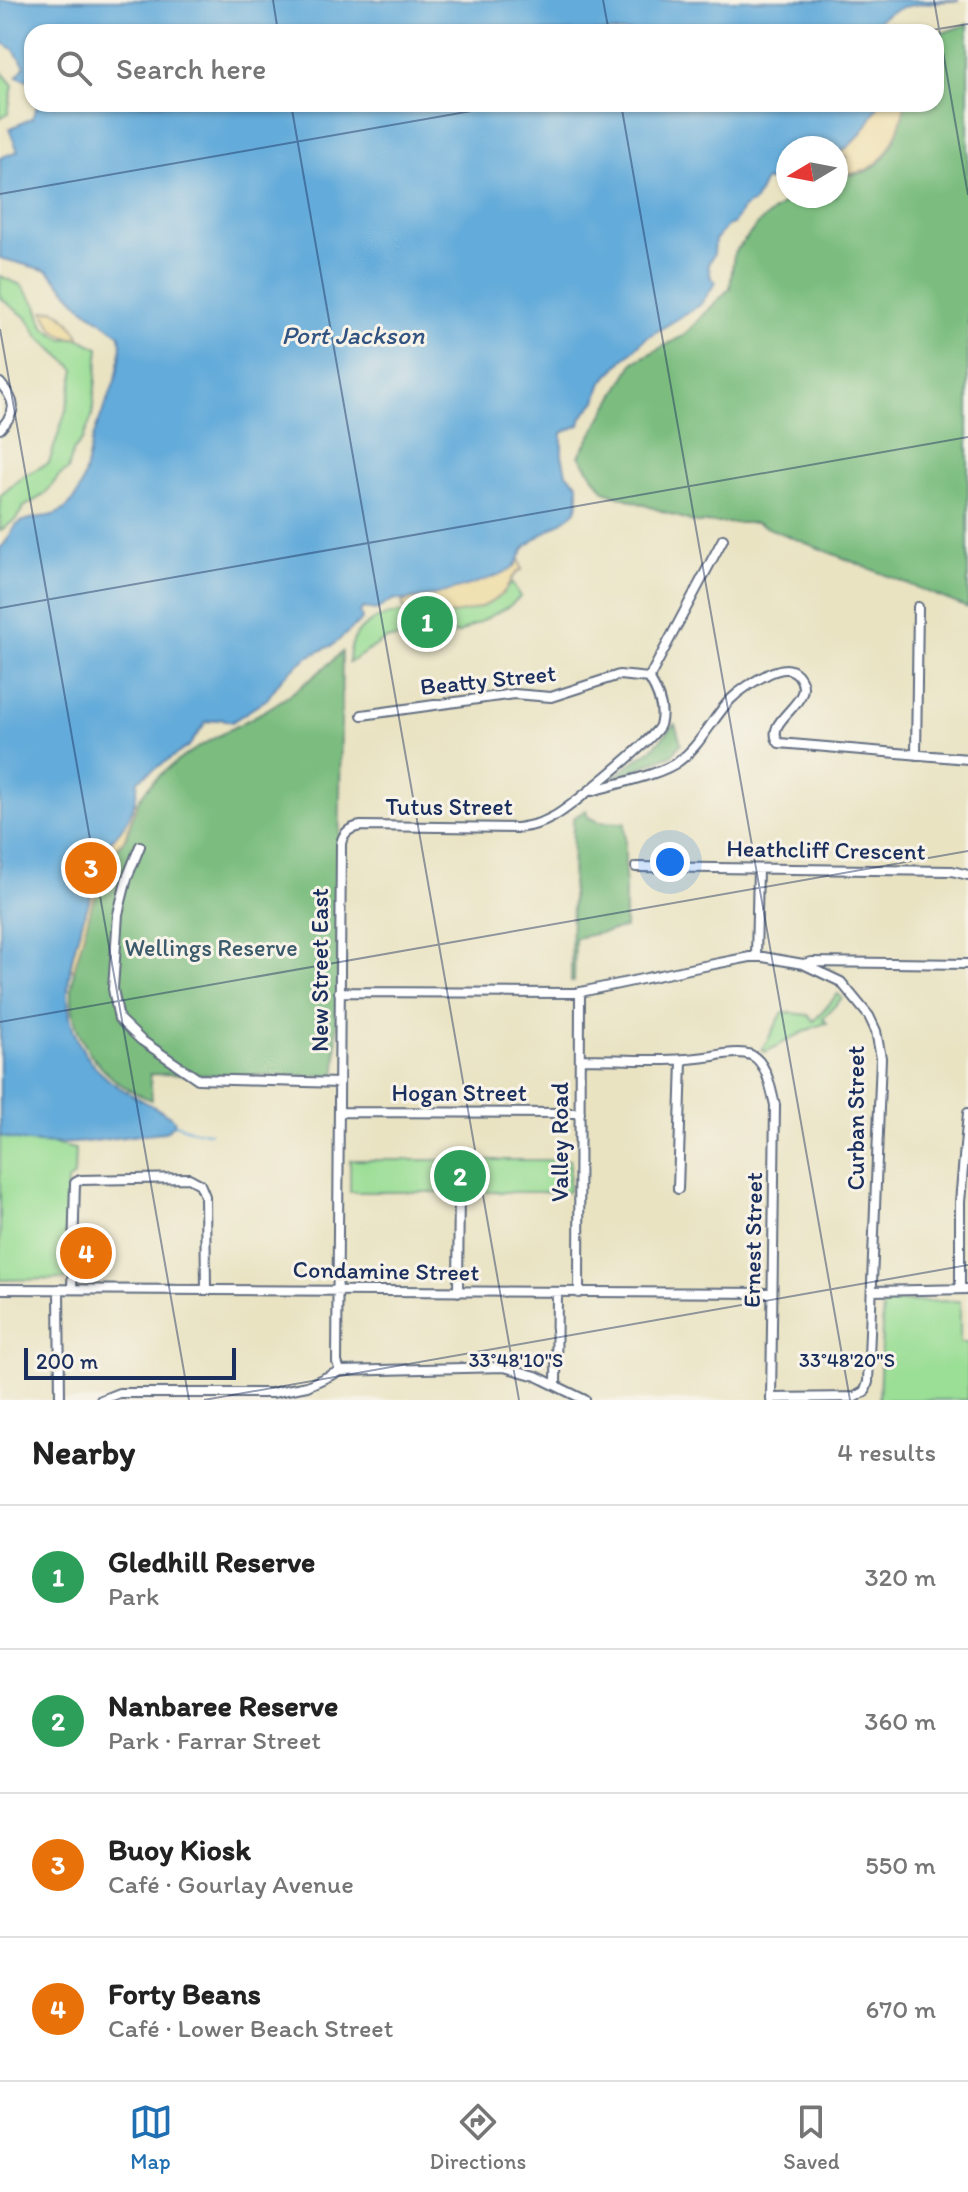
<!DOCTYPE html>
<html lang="en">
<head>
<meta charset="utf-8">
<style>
	:root { --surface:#fff; --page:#f6f6f6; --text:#222; --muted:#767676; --line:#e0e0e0; --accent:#1f6fb2 }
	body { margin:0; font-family:Itim,sans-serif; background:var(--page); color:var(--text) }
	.compass { position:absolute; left:776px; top:136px; width:72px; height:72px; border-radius:50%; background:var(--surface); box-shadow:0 2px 6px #0004; rotate:260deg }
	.scale { position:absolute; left:24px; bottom:20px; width:212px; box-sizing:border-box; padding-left:8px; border:4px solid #1b2f5e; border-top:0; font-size:22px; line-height:28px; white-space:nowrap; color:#1b2f5e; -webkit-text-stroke:6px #f7f3e8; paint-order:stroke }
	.you { position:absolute; left:670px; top:862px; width:28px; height:28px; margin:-20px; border:6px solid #fff; border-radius:50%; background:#1a73e8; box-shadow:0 0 0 12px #1a73e833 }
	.badge { display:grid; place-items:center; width:52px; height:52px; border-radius:50%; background:var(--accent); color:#fff; font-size:26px; font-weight:700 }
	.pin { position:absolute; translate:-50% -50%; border:4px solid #fff; box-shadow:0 2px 8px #0006 }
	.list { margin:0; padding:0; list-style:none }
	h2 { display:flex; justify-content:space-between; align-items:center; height:104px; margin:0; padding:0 32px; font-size:34px }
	h2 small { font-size:26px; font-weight:400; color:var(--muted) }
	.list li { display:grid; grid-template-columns:52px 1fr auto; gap:24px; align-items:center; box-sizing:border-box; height:144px; padding:0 32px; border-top:2px solid var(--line) }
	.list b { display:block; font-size:30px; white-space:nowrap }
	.list p { margin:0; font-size:26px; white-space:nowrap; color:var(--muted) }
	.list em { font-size:26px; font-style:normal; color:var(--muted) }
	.icon { flex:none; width:44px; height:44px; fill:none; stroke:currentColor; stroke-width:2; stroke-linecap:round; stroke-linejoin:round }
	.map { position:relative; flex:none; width:968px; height:1400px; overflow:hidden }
	.search { position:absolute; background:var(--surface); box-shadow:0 2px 6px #0004; left:24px; right:24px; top:24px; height:88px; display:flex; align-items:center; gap:20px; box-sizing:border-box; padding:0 28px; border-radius:24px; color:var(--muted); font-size:30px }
	.sheet { height:680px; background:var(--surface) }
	nav { display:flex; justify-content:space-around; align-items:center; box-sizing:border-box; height:112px; border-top:2px solid var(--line); background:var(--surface); font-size:22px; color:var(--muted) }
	nav a { display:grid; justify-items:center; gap:4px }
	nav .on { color:var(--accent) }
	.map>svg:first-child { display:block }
	.green { fill:#9bde96; stroke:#5b867a; stroke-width:2 }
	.forest { fill:#7cbd7f; stroke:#4c766e; stroke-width:2 }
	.sand { fill:#eeda9e; stroke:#84847e; stroke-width:2 }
	.water { fill:#64abda; stroke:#406d9c; stroke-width:2 }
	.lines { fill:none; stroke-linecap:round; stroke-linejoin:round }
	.stream { stroke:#64abda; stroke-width:2 }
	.minor-casing { stroke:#636e81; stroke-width:12 }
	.minor { stroke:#fff; stroke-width:8 }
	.ticks { fill:none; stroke:#1b2f5e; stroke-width:2; stroke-opacity:0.45 }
	.labels { text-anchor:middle; stroke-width:6; stroke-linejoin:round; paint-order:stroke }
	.street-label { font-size:24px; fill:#1b2f5e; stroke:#f7f3e8 }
	.park-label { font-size:24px; fill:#3b5b6c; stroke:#f7f3e8 }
	.water-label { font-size:26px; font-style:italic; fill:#315483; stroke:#f7f3e8 }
	.ticks-label { font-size:20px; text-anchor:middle; fill:#1b2f5e; stroke:#f7f3e8; stroke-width:6; stroke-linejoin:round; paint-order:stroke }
</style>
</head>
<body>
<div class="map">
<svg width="968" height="1400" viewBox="0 0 968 1400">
	<rect width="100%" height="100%" fill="#f7f3e8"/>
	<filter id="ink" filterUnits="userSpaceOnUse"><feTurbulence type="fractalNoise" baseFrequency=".0125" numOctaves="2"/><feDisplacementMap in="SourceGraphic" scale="16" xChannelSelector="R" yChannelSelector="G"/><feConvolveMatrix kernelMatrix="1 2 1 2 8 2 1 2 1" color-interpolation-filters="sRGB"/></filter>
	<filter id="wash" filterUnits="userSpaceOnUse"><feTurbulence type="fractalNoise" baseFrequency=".006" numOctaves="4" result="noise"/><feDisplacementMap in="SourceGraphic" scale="32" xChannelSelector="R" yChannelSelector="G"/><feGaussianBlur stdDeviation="1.8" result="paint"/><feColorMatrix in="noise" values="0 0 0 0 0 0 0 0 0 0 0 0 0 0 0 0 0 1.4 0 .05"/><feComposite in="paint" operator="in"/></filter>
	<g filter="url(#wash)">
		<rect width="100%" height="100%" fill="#e9e3c2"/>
		<path class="green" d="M0,70L13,85L8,113L0,118Z
			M0,276L21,285L37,306L44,327L62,339L78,338L99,348L92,417L83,439L73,451L68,470L59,476L45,494L24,507L16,519L0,531V496L23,476L49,463L67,407L75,369L39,337L27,318L0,298Z
			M512,583L520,597L508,607L459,633L386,639L349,663C349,595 436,617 477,608C492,605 502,593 512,583Z
			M838,994L842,998L823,1018L827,1023C810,1026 783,1044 765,1052L762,1050L783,1012L808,1015L814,1021Z
			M0,1133L75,1149L74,1176L67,1182V1279L0,1280Z
			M350,1160H570L569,1192H350Z
			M960,1301V1343H968V1400H879L883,1302Z"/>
		<path class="forest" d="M968,24V608L756,523H696L604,491L579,456L634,362L683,336L730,288L734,253L758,224L793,196H836V175C843,173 848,175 855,174C887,171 900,130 905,104H936V35Z
			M342,652L336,1076L150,1074L152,1100C106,1084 69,1041 72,990C74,949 93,893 111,856C115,848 122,844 126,837C132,822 134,804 144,792C172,757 221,735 259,714C290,697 317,675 342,652Z
			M675,724L681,743L672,755L608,780L652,749Z
			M586,810L588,817L599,822L625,823V928L575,938L574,982H571L573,818Z"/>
		<path class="sand" d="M879,104H905C899,136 882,177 844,173L843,167L847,157L840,152C858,143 869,122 879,104Z
			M54,310C64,315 76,327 79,338C59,339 50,328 44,311Z
			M519,558L522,570C511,574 510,586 502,594C482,613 450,614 423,619L414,611L405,610L402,602L465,586L515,567Z
			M132,801L137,803L124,840L112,852L108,877L99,889L92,904L74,970L69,967L87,880Z"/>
		<path class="water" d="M0,0H959C930,3 885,2 870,32H32V82L17,76L25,66L13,49L0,41Z
			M38,104H879C868,124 857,144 836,154V148H788V174L775,183L765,180L755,201L743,208L733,224L727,226L715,240L714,254L708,264L711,278L716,282L700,305L646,338L625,358L602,382L596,401L582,417L580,425L562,433V455L566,473L578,484V503L576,511C561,525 539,533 525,548C520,554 519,563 512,568C498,579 408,605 394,599L376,610L363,608L360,612L362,620L333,645L307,657L283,677L267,699L232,722L222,719L206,722L189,746L138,780C136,807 128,826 108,844C87,923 29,1013 109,1080C129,1096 152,1104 173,1118L175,1124L165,1132C109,1137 56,1153 0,1136V548C9,542 10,530 18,524C32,514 52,520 65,509C87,492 85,460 94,435C105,401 125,373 120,335L82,307L48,271L0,258V158L18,151L9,129L32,118Z"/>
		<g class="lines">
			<path class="stream" d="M175,1124L195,1131L210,1132"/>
		</g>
	</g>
	<g filter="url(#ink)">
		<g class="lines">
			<defs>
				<path id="minor" d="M0,383C16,401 18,411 0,429
					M362,715L514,694L551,697L619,675L649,678L723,539
					M916,755L918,607
					M592,791C614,784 661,775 679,761C700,746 712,719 730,700C741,689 756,680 770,673C780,669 790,666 798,675C820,702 761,719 779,743L968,759
					M140,846L127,878L118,914L113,989L119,1019L141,1040L198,1079L339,1083
					M636,867L952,871L968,875
					M756,957L758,869
					M803,964L812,962L968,964
					M339,992L576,993L694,968L750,957H763L803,964L841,982L869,1016L876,1031L881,1058L868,1382L865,1391L855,1397L771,1398
					M580,1059C625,1059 669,1063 713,1056C723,1054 740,1051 751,1055C767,1062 771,1090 775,1105L771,1400
					M339,1112L580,1113
					M678,1189L682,1061
					M0,1289L772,1293
					M59,1289L60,1400
					M72,1289L75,1183L80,1180L189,1178L200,1184L205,1196L206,1289
					M960,1289V1202L968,1113
					M872,1291L968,1289
					M458,1292L459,1187
					M579,1293L580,992
					M340,1371L337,1362L341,844C343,832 350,828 361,826L517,828C530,826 541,824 553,817C568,809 657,737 660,725C665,710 657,691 649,678
					M556,1384L557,1293
					M101,1400L119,1393H272L307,1386L340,1371L504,1367L536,1376L585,1400"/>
			</defs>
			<use href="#minor" class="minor-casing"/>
			<use href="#minor" class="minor"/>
		</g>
	</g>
	<path class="ticks" d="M273,0L278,32M603,0L609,32M934,0L968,195M920,32L968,24M291,104L519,1400M621,104L850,1400M0,194L512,104M0,329L189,1400M0,608L968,437M0,1022L968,851M204,1400L968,1265"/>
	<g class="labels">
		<g class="street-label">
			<text transform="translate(488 680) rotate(-6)" y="8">Beatty Street</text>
			<text x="449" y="815">Tutus Street</text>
			<text transform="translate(826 850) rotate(1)" y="8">Heathcliff Crescent</text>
			<text transform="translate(320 970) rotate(-90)" y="8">New Street East</text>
			<text x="459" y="1101">Hogan Street</text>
			<text transform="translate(856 1118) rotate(-90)" y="8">Curban Street</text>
			<text transform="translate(560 1142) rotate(-90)" y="8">Valley Road</text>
			<text transform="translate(753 1240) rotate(-89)" y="8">Ernest Street</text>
			<text transform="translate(386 1271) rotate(1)" y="8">Condamine Street</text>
		</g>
		<g class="park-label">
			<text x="211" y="956">Wellings Reserve</text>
		</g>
		<g class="water-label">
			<text x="353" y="344">Port Jackson</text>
		</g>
	</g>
	<g class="ticks-label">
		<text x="516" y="1367">33°48'10"S</text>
		<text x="847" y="1367">33°48'20"S</text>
	</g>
</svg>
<svg class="compass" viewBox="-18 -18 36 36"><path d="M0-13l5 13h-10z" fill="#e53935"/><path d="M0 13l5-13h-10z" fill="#767676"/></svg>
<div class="scale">200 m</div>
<div class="you"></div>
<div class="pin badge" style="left:427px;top:622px;background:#2e9e5b">1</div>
<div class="pin badge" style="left:460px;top:1176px;background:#2e9e5b">2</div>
<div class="pin badge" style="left:91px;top:868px;background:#e8710a">3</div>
<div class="pin badge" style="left:86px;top:1253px;background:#e8710a">4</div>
<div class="search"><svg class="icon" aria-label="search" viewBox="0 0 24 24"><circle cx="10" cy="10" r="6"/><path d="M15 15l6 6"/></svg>Search here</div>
</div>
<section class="sheet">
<h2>Nearby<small>4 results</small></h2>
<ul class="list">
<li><span class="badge" style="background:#2e9e5b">1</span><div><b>Gledhill Reserve</b><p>Park</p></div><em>320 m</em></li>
<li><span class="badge" style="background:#2e9e5b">2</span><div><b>Nanbaree Reserve</b><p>Park · Farrar Street</p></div><em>360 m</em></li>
<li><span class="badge" style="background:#e8710a">3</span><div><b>Buoy Kiosk</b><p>Café · Gourlay Avenue</p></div><em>550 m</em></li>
<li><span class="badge" style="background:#e8710a">4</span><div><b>Forty Beans</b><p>Café · Lower Beach Street</p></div><em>670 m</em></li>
</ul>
</section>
<nav>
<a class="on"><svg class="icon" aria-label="map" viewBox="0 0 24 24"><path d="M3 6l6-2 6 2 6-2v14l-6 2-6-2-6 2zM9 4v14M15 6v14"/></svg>Map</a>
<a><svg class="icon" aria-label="directions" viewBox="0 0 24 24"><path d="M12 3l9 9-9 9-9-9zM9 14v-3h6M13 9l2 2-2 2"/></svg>Directions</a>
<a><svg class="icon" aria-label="saved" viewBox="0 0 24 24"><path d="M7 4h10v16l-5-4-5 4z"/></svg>Saved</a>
</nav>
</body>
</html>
